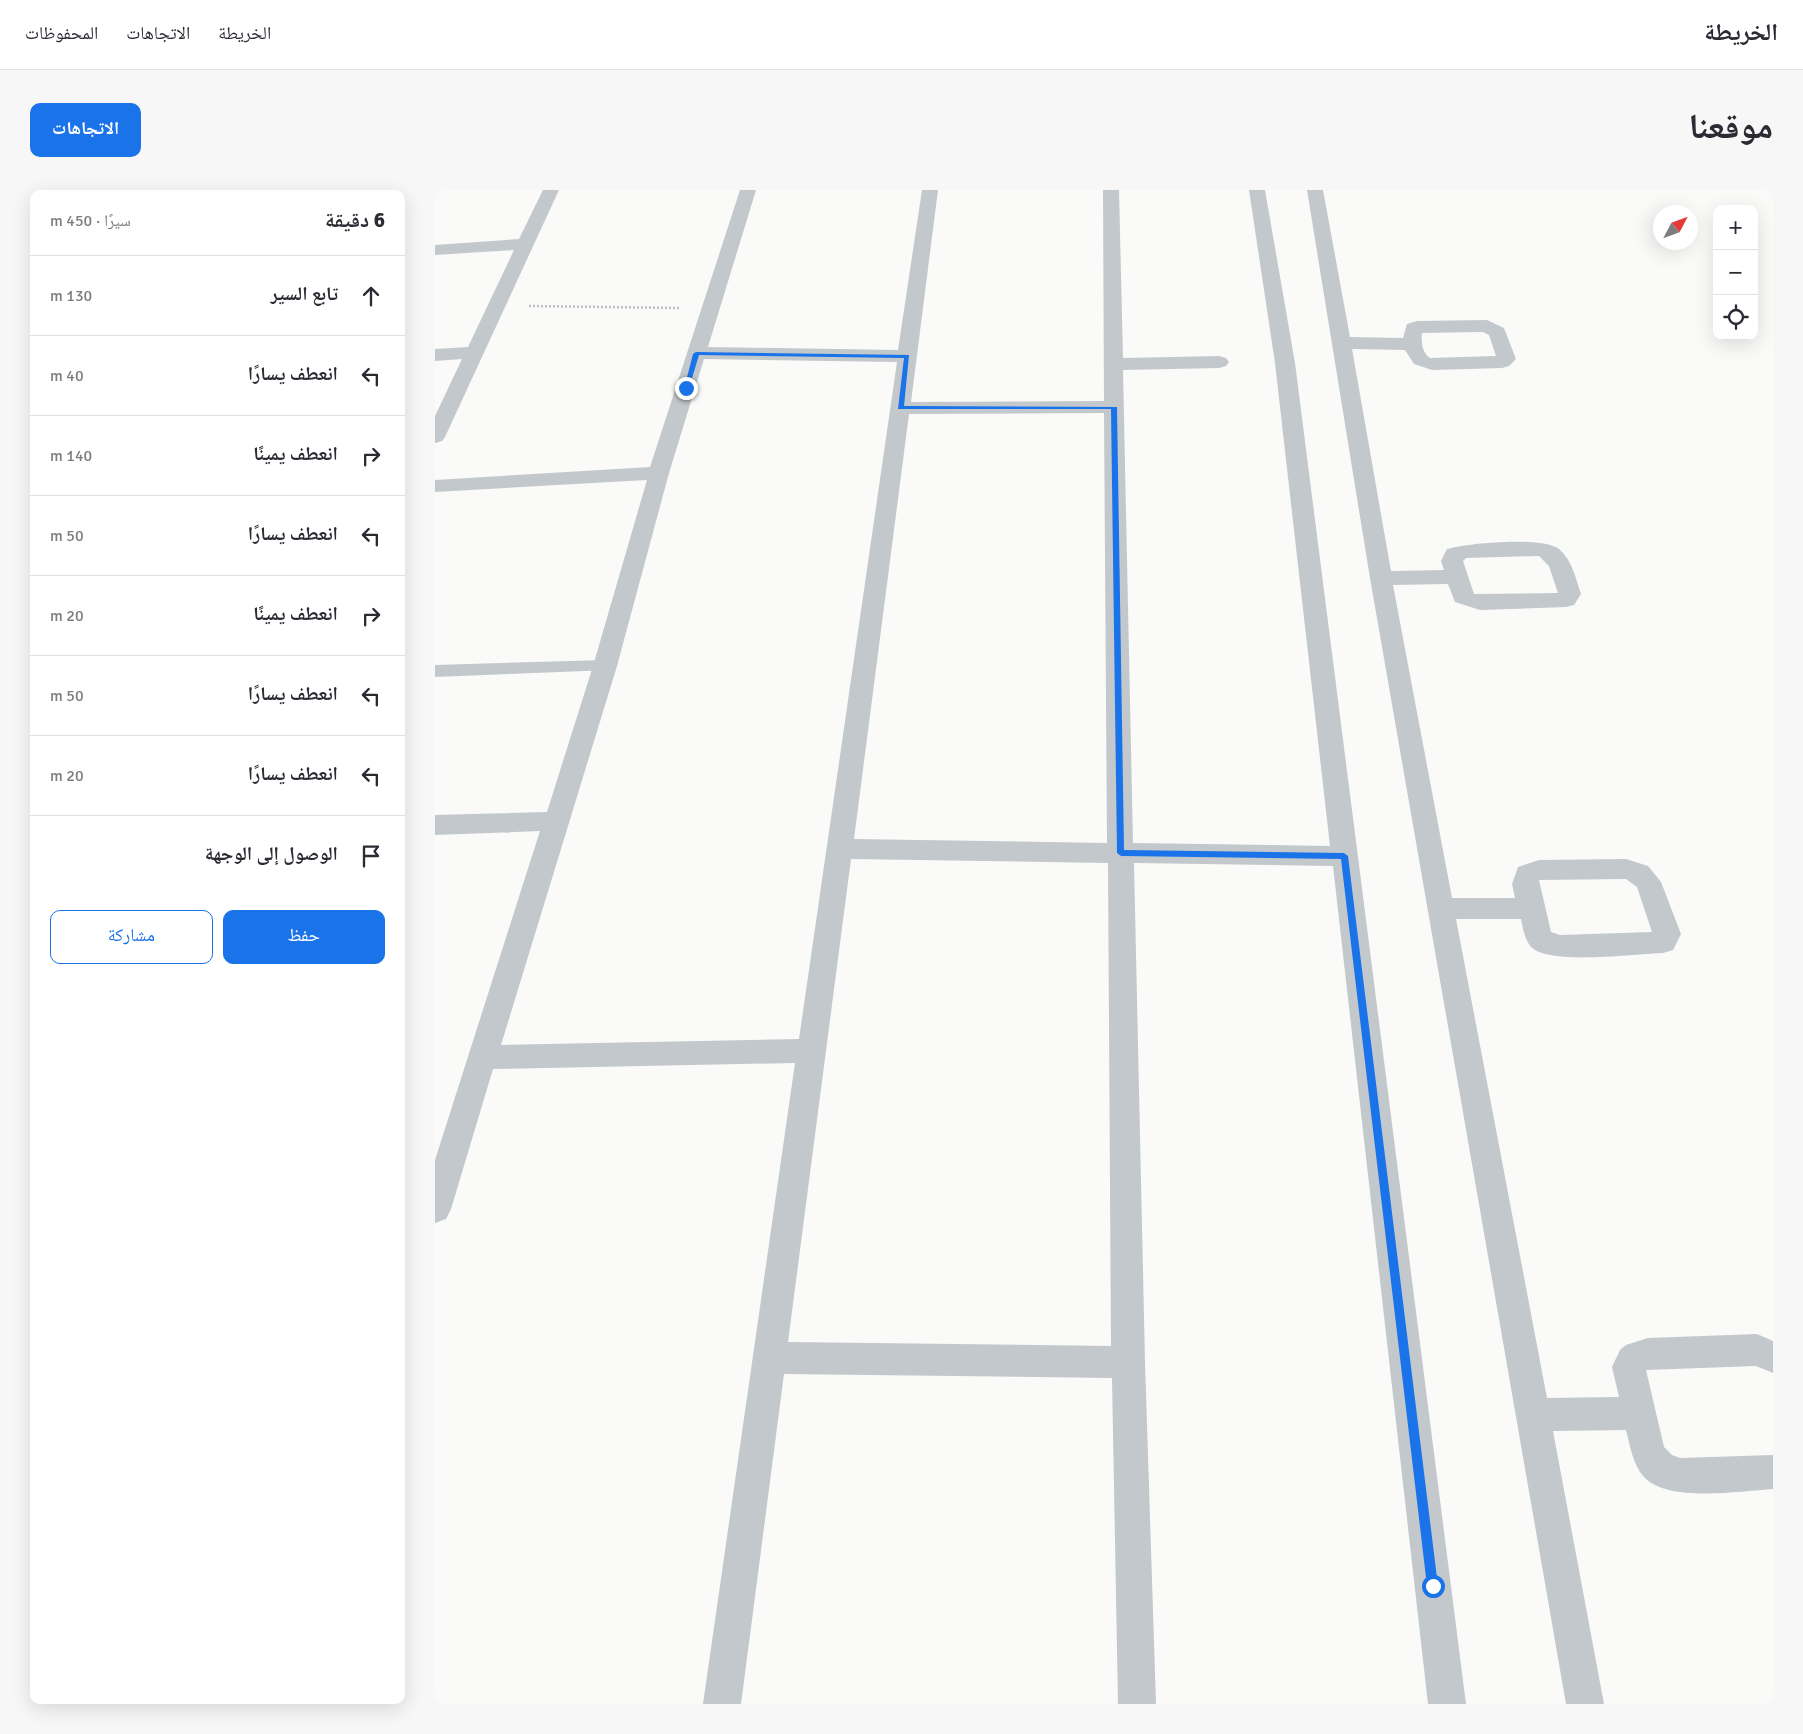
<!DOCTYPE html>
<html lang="ar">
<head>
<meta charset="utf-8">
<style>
	:root { --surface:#fff; --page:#f7f7f7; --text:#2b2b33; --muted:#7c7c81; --line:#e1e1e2; --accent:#1a73e8 }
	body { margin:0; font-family:Signika,"Noto Naskh Arabic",sans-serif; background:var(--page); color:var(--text); direction:rtl }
	.controls { position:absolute; right:15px; top:15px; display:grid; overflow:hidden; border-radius:10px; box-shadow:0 5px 20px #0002 }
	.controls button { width:45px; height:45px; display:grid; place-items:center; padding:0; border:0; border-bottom:1px solid var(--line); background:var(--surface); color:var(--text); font:25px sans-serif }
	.compass { position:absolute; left:1218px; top:15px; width:45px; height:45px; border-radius:50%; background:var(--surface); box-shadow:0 5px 20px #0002; rotate:49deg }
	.stop { position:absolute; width:15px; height:15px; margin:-11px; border:4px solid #1a73e8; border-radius:50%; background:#fff }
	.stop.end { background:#1a73e8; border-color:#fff; box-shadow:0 1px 5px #0008 }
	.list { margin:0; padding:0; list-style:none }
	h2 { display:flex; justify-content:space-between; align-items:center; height:65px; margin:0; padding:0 20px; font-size:21px }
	h2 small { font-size:16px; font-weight:400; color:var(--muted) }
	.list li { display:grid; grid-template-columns:32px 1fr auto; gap:15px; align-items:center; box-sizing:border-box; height:80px; padding:0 20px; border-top:1px solid var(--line) }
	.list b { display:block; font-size:19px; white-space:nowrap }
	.list em { font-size:16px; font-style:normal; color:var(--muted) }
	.actions { display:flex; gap:10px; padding:15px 20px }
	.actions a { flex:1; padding:11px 0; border:1px solid var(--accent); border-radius:10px; text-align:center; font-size:18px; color:var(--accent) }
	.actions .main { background:var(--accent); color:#fff }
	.icon { flex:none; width:28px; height:28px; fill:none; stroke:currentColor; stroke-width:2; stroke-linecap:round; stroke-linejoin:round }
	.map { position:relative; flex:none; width:1338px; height:1514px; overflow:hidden; direction:ltr; border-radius:10px }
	header { display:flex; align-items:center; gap:30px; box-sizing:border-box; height:70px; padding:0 25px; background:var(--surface); border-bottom:1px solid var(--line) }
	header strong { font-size:24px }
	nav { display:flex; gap:28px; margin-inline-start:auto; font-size:18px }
	.intro { display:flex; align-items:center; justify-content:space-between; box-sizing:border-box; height:120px; padding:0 30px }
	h1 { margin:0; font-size:35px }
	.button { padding:12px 22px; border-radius:10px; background:var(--accent); color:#fff; font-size:18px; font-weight:700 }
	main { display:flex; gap:30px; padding:0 30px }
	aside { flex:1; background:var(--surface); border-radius:10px; box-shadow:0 5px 20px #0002 }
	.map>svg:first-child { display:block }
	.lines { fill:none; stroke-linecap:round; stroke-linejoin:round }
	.path { stroke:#bbbfc2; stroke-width:2.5; stroke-dasharray:2 2; stroke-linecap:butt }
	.lane { fill:#c3c8cc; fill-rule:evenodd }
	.street { fill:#c3c8cc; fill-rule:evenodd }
	.route { fill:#1a73e8 }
</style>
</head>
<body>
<header>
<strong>الخريطة</strong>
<nav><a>الخريطة</a><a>الاتجاهات</a><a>المحفوظات</a></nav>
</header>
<div class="intro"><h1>موقعنا</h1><a class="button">الاتجاهات</a></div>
<main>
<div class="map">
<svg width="1338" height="1514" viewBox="0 0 1338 1514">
	<rect width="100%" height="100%" fill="#fafaf8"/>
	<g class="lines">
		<path class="path" d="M94,116L245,118"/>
		<path class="lane" d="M170,470L176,472L179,476L176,480L0,487V475Z"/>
		<path class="street" d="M108,0H124L10,247L7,251L0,253V226L27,169L0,171V159L33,157L79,60L0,65V55L84,49Z
			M305,0H321L273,157L463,160L487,0H503L476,212L669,211L668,0H684L688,168L784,166L791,168L794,172L791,176L784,178L688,180L698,653L895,656L840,173L814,0H830L860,173L1031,1514H993L898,676L699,673L710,1172L721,1514H683L677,1188L349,1184L306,1514H268L360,873L58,879L16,1019L11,1029L0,1033V970L105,641L0,645V625L112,622L158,476L212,290L0,302V290L215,277ZM269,169L462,172L364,849L66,855L182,476L234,283ZM669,223L672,653L419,649L474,224ZM416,669L673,673L676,1156L353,1152Z
			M872,0H888L915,147L968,148L972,134L982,131L1052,130L1069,138L1081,169L1074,176L1067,178L997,180L979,174L970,160L917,159L956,381L1009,380L1006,371L1012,359C1033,353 1106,346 1124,359C1137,370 1141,389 1146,404L1139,415L1131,417L1045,420L1020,412L1013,394L958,395L1017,708H1080L1077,694L1083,677L1104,670L1191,669L1213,676L1226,692L1246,744L1238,760L1228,763C1198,764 1124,774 1100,760C1090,754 1088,739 1086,729H1021L1112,1208L1184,1207L1177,1177L1185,1160L1191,1155L1213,1148L1322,1144L1338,1151V1183L1321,1176L1211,1180L1229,1257L1237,1265L1245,1268L1338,1265V1299C1305,1301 1233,1313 1209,1287C1198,1275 1195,1256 1191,1240L1118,1241L1169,1514H1131L935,388ZM1048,142L1054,145L1061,166L995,168C987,163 986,151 987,143ZM1104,366L1114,376L1123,403L1039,404L1028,371L1031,368ZM1191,689L1202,697L1217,742L1125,745L1116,742L1104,690Z"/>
	</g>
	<path class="route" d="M261,162L474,165L469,216L682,217L689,660L909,663L913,666L1003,1396L1001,1399L998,1401L992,1396L906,669L686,666L682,663L676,219H463L469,168L264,165L254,198L249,199L258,164Z"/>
</svg>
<div class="controls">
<button>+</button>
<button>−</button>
<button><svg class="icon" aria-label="locate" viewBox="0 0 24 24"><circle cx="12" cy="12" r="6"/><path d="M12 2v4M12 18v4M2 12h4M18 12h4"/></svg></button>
</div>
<svg class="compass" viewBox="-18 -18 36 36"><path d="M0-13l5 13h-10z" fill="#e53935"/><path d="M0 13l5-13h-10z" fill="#7c7c81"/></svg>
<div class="stop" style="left:998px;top:1396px"></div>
<div class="stop end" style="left:251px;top:198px"></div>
</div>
<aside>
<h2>6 دقيقة<small>سيرًا · 450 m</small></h2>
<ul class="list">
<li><svg class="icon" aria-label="ahead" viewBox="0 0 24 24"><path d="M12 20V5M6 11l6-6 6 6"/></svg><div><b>تابع السير</b></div><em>130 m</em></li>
<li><svg class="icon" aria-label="left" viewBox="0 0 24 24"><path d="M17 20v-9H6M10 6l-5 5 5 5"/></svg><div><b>انعطف يسارًا</b></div><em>40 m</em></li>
<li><svg class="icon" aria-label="right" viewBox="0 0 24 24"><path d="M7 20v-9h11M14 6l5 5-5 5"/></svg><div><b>انعطف يمينًا</b></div><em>140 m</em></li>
<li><svg class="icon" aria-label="left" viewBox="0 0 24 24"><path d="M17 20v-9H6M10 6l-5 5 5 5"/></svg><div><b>انعطف يسارًا</b></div><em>50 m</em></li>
<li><svg class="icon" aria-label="right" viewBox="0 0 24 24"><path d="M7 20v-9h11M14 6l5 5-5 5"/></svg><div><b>انعطف يمينًا</b></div><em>20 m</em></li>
<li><svg class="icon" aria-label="left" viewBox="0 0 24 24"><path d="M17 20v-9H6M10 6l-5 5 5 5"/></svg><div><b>انعطف يسارًا</b></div><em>50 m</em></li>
<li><svg class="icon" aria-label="left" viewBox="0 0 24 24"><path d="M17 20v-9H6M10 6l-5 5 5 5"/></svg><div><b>انعطف يسارًا</b></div><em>20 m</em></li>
<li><svg class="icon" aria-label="arrive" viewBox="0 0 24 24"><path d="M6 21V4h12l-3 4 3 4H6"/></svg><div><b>الوصول إلى الوجهة</b></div></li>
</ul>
<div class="actions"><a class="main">حفظ</a><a>مشاركة</a></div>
</aside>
</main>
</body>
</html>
